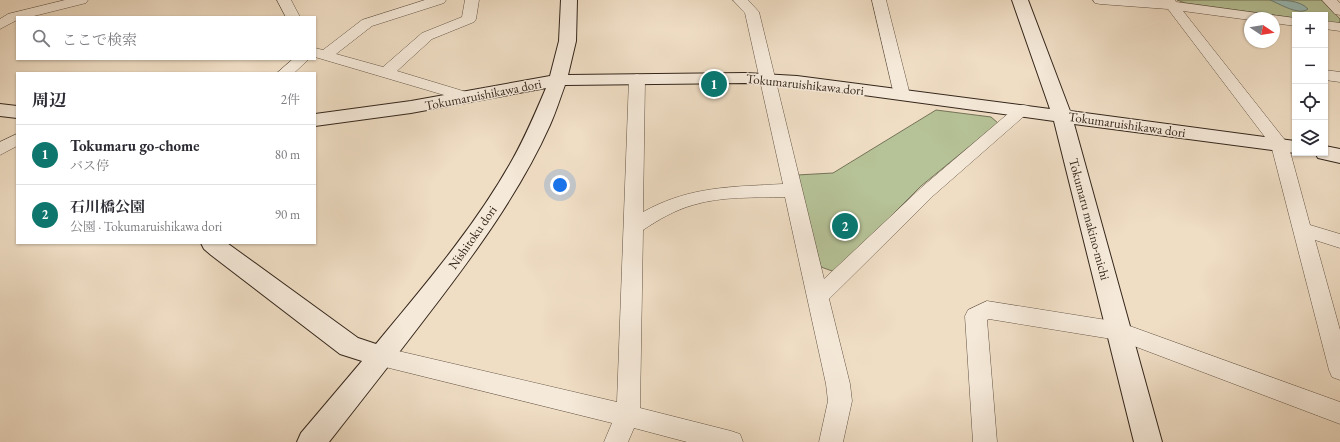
<!DOCTYPE html>
<html lang="ja">
<head>
<meta charset="utf-8">
<style>
	:root { --surface:#fff; --page:#f2f2f3; --text:#2b2b33; --muted:#7c7c81; --line:#e1e1e2; --accent:#0f766e }
	body { margin:0; font-family:"EB Garamond","Noto Serif JP",serif; background:var(--page); color:var(--text) }
	.controls { position:absolute; right:12px; top:12px; display:grid; overflow:hidden; border-radius:0px; box-shadow:0 1px 3px #0004 }
	.controls button { width:36px; height:36px; display:grid; place-items:center; padding:0; border:0; border-bottom:1px solid var(--line); background:var(--surface); color:var(--text); font:20px sans-serif }
	.compass { position:absolute; left:1244px; top:12px; width:36px; height:36px; border-radius:50%; background:var(--surface); box-shadow:0 1px 3px #0004; rotate:102deg }
	.you { position:absolute; left:560px; top:185px; width:14px; height:14px; margin:-10px; border:3px solid #fff; border-radius:50%; background:#1a73e8; box-shadow:0 0 0 6px #1a73e833 }
	.badge { display:grid; place-items:center; width:26px; height:26px; border-radius:50%; background:var(--accent); color:#fff; font-size:13px; font-weight:700 }
	.pin { position:absolute; translate:-50% -50%; border:2px solid #fff; box-shadow:0 1px 4px #0006 }
	.list { margin:0; padding:0; list-style:none }
	h2 { display:flex; justify-content:space-between; align-items:center; height:52px; margin:0; padding:0 16px; font-size:17px }
	h2 small { font-size:13px; font-weight:400; color:var(--muted) }
	.list li { display:grid; grid-template-columns:26px 1fr auto; gap:12px; align-items:center; box-sizing:border-box; height:60px; padding:0 16px; border-top:1px solid var(--line) }
	.list b { display:block; font-size:15px; white-space:nowrap }
	.list p { margin:0; font-size:13px; white-space:nowrap; color:var(--muted) }
	.list em { font-size:13px; font-style:normal; color:var(--muted) }
	.icon { flex:none; width:22px; height:22px; fill:none; stroke:currentColor; stroke-width:2; stroke-linecap:round; stroke-linejoin:round }
	.map { position:relative; flex:none; width:1340px; height:442px; overflow:hidden }
	.search { position:absolute; background:var(--surface); box-shadow:0 1px 3px #0004; left:16px; top:16px; width:300px; height:44px; display:flex; align-items:center; gap:10px; box-sizing:border-box; padding:0 14px; border-radius:0px; color:var(--muted); font-size:15px }
	.panel { position:absolute; background:var(--surface); box-shadow:0 1px 3px #0004; left:16px; top:72px; width:300px; height:172px; border-radius:0px }
	.map>svg:first-child { display:block }
	.green { fill:#b6c297; stroke:#757459 }
	.water { fill:#9abbb5; stroke:#717f77 }
	.lines { fill:none; stroke-linecap:round; stroke-linejoin:round }
	.street-casing { stroke:#635445; stroke-width:1 }
	.secondary-casing { stroke:#34261b; stroke-width:2 }
	.street { fill:#f5e9d9; fill-rule:evenodd }
	.secondary { fill:#f5e9d9; fill-rule:evenodd }
	.labels { text-anchor:middle; stroke-width:3; stroke-linejoin:round; paint-order:stroke }
	.street-label { font-size:13px; fill:#34261b; stroke:#f5e9d9 }
</style>
</head>
<body>
<div class="map">
<svg width="1340" height="442" viewBox="0 0 1340 442">
	<rect width="100%" height="100%" fill="#efddc4"/>
	<filter id="stains"><feTurbulence type="fractalNoise" baseFrequency=".005" numOctaves="4"/><feColorMatrix values="0 0 0 0 .2 0 0 0 0 .09 0 0 0 0 .02 0 0 0 .5 -.17"/></filter>
	<radialGradient id="worn" r=".72"><stop offset=".6" stop-color="#630" stop-opacity="0"/><stop offset="1" stop-color="#630" stop-opacity=".3"/></radialGradient>
	<path class="green" d="M1177,0H1322L1340,19V22L1337,24L1325,22V15H1295V18L1185,3Z
		M936,110L991,117L998,123L921,186L835,272L821,267L797,175L833,173Z"/>
	<path class="water" d="M1270,0C1283,0 1300,0 1308,9C1299,16 1280,4 1270,0Z"/>
	<g class="lines">
		<defs>
			<path id="street" d="M65,0H88L86,3L30,17H17V20L0,29V19L8,14Z
				M277,0H291L300,17H286Z
				M425,0H446L444,3L372,26L336,54L383,67L422,33L462,17L465,0H479L476,19L474,22L432,39L397,71L473,94L475,97L473,100L467,102L461,100L315,57V48L323,50L362,20Z
				M733,0H748L759,12L824,279L922,187L1017,106L1023,105L1029,106L1031,110L934,195L829,299L850,384L852,401L843,442H819L828,401L826,384L785,197C755,198 722,196 693,205C675,210 658,220 643,230L640,408L731,431L740,434L743,442H687L634,428L628,442H604L612,423L373,364L370,357L373,350L381,347L617,402L629,79L632,76L637,74L642,76L645,79L643,212C690,186 731,187 783,184L745,13Z
				M872,0H886L910,95L908,98L902,100L896,98L894,95Z
				M1093,0H1175L1176,2L1295,18V26L1274,23V18H1250V20L1183,11L1288,144L1310,225L1340,234V248L1315,240L1340,330V380L1332,377L1329,370L1271,145L1168,9L1100,4L1095,3Z
				M1322,0H1337L1340,3V15L1335,14Z
				M1325,21L1340,23V31L1325,29Z
				M293,59H309L294,73H277Z
				M1325,70L1340,72V82L1325,80Z
				M17,134V146L0,155V142Z
				M987,301L1119,322L1127,325L1340,402V424L1118,340L989,319L987,320L997,442H973L965,316L968,310Z"/>
			<path id="secondary" d="M561,0H577L576,41L568,75L745,73L797,76L1050,109L1012,0H1028L1070,111L1295,141V153H1297H1295L1074,124L1162,442H1134L1054,121L797,86L745,83L565,85C560,98 556,112 550,125C519,194 473,256 427,316C395,358 362,400 329,442H297L301,433L362,361L340,354L211,255L204,249L201,243H227L358,338L376,344C423,287 473,229 510,164C524,140 535,114 546,88L411,113L315,126V114L411,101L550,76L559,41Z
				M0,104L17,106V118L0,116Z
				M1325,146L1340,149V163L1318,158L1315,153H1325Z"/>
		</defs>
		<use href="#street" class="street-casing"/>
		<use href="#secondary" class="secondary-casing"/>
		<use href="#street" class="street"/>
		<use href="#secondary" class="secondary"/>
	</g>
	<g class="labels">
		<g class="street-label">
			<text transform="translate(805 84) rotate(6)" y="5">Tokumaruishikawa dori</text>
			<text transform="translate(483 94) rotate(-11)" y="5">Tokumaruishikawa dori</text>
			<text transform="translate(1127 124) rotate(8)" y="5">Tokumaruishikawa dori</text>
			<text transform="translate(1090 219) rotate(75)" y="5">Tokumaru makino-michi</text>
			<text transform="translate(472 237) rotate(-55)" y="5">Nishitoku dori</text>
		</g>
	</g>
	<rect width="100%" height="100%" filter="url(#stains)"/>
	<rect width="100%" height="100%" fill="url(#worn)"/>
</svg>
<div class="controls">
<button>+</button>
<button>−</button>
<button><svg class="icon" aria-label="locate" viewBox="0 0 24 24"><circle cx="12" cy="12" r="6"/><path d="M12 2v4M12 18v4M2 12h4M18 12h4"/></svg></button>
<button><svg class="icon" aria-label="layers" viewBox="0 0 24 24"><path d="M12 4l9 5-9 5-9-5zM3 14l9 5 9-5"/></svg></button>
</div>
<svg class="compass" viewBox="-18 -18 36 36"><path d="M0-13l5 13h-10z" fill="#e53935"/><path d="M0 13l5-13h-10z" fill="#7c7c81"/></svg>
<div class="you"></div>
<div class="pin badge" style="left:714px;top:84px">1</div>
<div class="pin badge" style="left:845px;top:226px">2</div>
<div class="search"><svg class="icon" aria-label="search" viewBox="0 0 24 24"><circle cx="10" cy="10" r="6"/><path d="M15 15l6 6"/></svg>ここで検索</div>
<section class="panel">
<h2>周辺<small>2件</small></h2>
<ul class="list">
<li><span class="badge">1</span><div><b>Tokumaru go-chome</b><p>バス停</p></div><em>80 m</em></li>
<li><span class="badge">2</span><div><b>石川橋公園</b><p>公園 · Tokumaruishikawa dori</p></div><em>90 m</em></li>
</ul>
</section>
</div>
</body>
</html>
